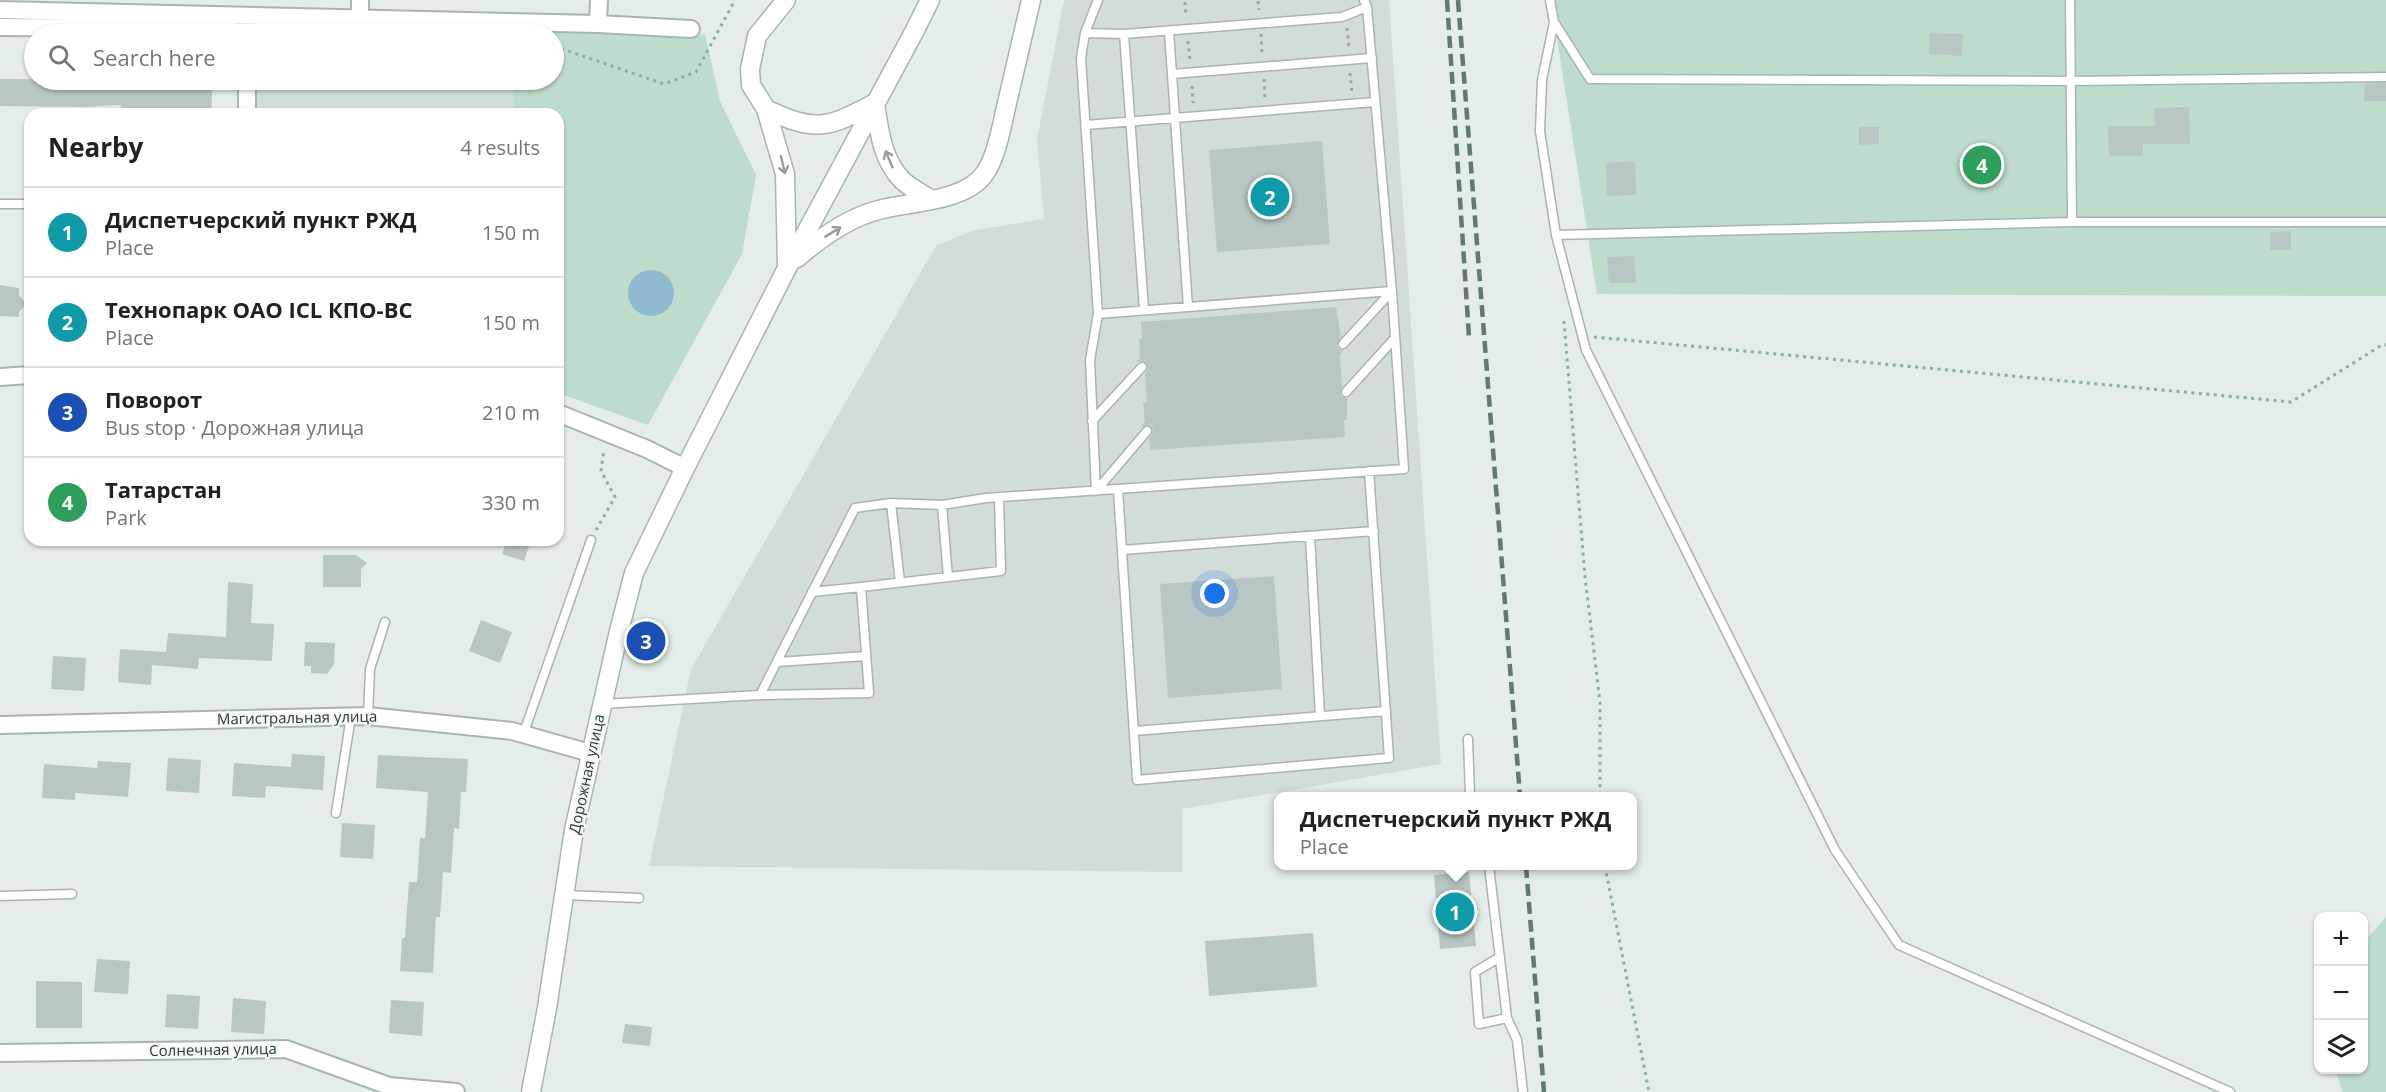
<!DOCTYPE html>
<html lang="en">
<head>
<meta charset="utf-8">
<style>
	:root { --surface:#fff; --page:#f2f2f2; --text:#202124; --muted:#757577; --line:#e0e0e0; --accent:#7b5840 }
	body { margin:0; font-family:"Open Sans",sans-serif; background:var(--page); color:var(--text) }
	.controls { position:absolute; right:18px; bottom:18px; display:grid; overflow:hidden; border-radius:12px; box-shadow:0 2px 4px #0004 }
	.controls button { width:54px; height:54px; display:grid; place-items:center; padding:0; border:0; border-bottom:2px solid var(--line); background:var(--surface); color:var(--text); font:30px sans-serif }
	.you { position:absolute; left:1215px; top:594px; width:21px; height:21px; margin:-15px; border:4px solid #fff; border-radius:50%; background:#1a73e8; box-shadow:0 0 0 9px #1a73e833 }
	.badge { display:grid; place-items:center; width:39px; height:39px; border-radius:50%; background:var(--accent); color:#fff; font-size:20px; font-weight:700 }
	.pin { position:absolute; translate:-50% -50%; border:3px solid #fff; box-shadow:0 2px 6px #0006 }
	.popup { position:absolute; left:1274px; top:792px; width:363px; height:78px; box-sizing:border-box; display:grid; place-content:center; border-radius:12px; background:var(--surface); filter:drop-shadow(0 2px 4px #0005); font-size:20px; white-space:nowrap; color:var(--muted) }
	.popup b { font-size:22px; color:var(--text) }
	.popup::after { content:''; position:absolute; left:50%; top:100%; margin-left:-12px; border:12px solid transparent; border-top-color:var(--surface) }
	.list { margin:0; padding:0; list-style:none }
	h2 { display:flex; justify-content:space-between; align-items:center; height:78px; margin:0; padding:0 24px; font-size:26px }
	h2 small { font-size:20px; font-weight:400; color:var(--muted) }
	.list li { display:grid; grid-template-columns:39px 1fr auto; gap:18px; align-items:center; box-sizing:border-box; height:90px; padding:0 24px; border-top:2px solid var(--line) }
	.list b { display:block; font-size:22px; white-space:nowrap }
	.list p { margin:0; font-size:20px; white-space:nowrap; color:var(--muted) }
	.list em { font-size:20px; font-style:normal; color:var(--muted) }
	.icon { flex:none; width:33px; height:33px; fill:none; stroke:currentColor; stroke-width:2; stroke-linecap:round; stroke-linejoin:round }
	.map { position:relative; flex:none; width:2386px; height:1092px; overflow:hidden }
	.search { position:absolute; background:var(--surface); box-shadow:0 2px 4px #0004; left:24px; top:24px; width:540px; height:66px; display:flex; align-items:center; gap:15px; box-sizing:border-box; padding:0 21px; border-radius:33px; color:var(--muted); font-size:22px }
	.panel { position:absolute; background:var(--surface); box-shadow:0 2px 4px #0004; left:24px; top:108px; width:540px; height:438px; border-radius:18px }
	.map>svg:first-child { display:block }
	.built { fill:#d2dcd9 }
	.green { fill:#bedccb }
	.water { fill:#8fbacf }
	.building { fill:#b9c7c4 }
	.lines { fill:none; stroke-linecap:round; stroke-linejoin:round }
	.service-casing { stroke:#a7b5b2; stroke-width:11 }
	.minor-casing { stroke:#a7b5b2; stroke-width:20 }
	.tertiary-casing { stroke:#a7b5b2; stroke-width:21 }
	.path { stroke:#86afa9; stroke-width:3; stroke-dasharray:3 4.5; stroke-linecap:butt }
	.service { stroke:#fff; stroke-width:8 }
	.minor { stroke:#fff; stroke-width:16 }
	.tertiary { stroke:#fff; stroke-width:18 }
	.rail { stroke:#5f7976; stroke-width:4.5; stroke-dasharray:12 6; stroke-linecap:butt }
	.oneway { stroke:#929e9d }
	.labels { text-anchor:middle; stroke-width:4.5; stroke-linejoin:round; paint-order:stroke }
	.street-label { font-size:15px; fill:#243d3b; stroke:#f4f9f7 }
</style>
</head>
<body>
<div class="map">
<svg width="2386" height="1092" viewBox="0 0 2386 1092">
	<rect width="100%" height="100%" fill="#e4edea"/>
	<path class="built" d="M1064,0H1389L1441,764L1182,809V872L649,866L691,669L936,246L971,231L1044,219L1037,140Z
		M256,80H512L514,114H256Z"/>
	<path class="green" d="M1551,0H2386V296L1597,294Z
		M512,30L705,34L720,101L756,175L742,254L648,425L558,393V114H514L512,80H554V34H512Z
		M2386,917V1092H2342L2336,1070H2364V942Z"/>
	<path class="water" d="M628 293a23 23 0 1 1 46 0a23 23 0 1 1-46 0Z"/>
	<path class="building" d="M1930,33L1963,34L1962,56L1929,54Z
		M0,79L213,80L211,114L120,111L121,105L82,107L0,106Z
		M2386,83V101H2364L2365,84Z
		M2189,107L2190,144H2143V156H2109L2108,126H2155L2154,108Z
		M1859,127H1879V144L1859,145Z
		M1322,141L1330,244L1217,252L1209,150Z
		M1635,161L1636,195L1607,196L1606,163Z
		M2291,231V250H2270V232Z
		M1634,256L1636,283H1609L1607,257Z
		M0,285L19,288V295L26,304L19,312V317L0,316Z
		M1336,307L1341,337L1337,345L1339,349L1344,350L1340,355L1342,387L1340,393L1342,397L1347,398V420H1344L1345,437L1150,450L1149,438L1153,433V428L1149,425L1141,426L1145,421L1143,402H1147L1145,374L1148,368L1144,361L1136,362L1140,358L1139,339H1142L1141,322Z
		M507,540H531L524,561L502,554Z
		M323,555H356L367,563L361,569V587H323Z
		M1274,576L1282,689L1168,698L1160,584Z
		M228,582L253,584L251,623L274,624L272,661L199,658L198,669L152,665L151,685L118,682L120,649L166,652L168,633L226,637Z
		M481,620L512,632L500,663L469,651Z
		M305,642L335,643L334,664L327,674L311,673V666H304Z
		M53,656L86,658L84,691L51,689Z
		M292,754L325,756L323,790L266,786L265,798L232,796L234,763L291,767Z
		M378,755L468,759L466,792H461L459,829L454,828L451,873L443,872L440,917H436L433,973L400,971L402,938H405L409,882H417L420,838H425L428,792L376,788Z
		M168,758L201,760L199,793L166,791Z
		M98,761L131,763L128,797L75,793V800L42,798L44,764L97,768Z
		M342,823L375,825L373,859L340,857Z
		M1469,872L1476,946L1440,949L1434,875Z
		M1313,933L1317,987L1209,996L1205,941Z
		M97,959L130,961L128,994L94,992Z
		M36,981L82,982V1028H36Z
		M167,994L200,996L198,1029L165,1027Z
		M233,998L266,1001L264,1034L231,1032Z
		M391,1000L424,1002L422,1036L389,1033Z
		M625,1024L652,1027L650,1046L622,1043Z"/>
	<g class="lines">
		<defs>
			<path id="service" d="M1550,0L1554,22L1590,79L2071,81L2386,77
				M2070,0L2072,222
				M1554,22L1542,80L1540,131L1556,235L1586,350L1835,850L1899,945L2230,1092
				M1169,31L1188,307
				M1085,33L1124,34L1342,17L1367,7
				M1124,34L1144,309
				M1172,74L1372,58
				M1086,125L1375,102
				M0,204H30
				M1556,235L2072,222H2386
				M1343,344L1392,291L1367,7L1364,0
				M1346,392L1395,338
				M1092,421L1142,367
				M1118,490L1137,780L1389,758L1369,471
				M1096,491L1090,360L1098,314L1081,58L1085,33L1098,0
				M1096,491L1147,431
				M891,503L900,582
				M942,505L948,577
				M1310,536L1320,716
				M337,540H343
				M1122,550L1374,531
				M812,592L861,587
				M777,662L866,656
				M760,695L869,693L861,587L1001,571L999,498
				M603,704L760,695L855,508L891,503L942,505L986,498L1404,469L1392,291L1098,314
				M368,716L370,669L385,622
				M1134,731L1386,711
				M523,735L591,540
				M1468,739L1470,796
				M336,813L351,716
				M1489,866L1507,1018L1479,1024L1475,972L1500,957
				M565,895L639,898
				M0,896L72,894
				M1507,1018L1517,1040L1523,1092"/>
			<path id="minor" d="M0,10L598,24L691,29
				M360,18V0
				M598,24L599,0
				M0,27L223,29L247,34
				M247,114V80
				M0,377L30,375
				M558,413L647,449L685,468
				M0,725L368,716L512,731L590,753
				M0,1053L286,1049L389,1086L456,1092"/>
			<path id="tertiary" d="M786,0L757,36L750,69L751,85L766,109L785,174L787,266
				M875,103C879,130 882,160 902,180C909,187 921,193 930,199
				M766,109C816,133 828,128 875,103
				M797,258C819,239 847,219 875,211C908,201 965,203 985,173C997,156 1002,124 1007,103C1015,69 1023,34 1031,0
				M531,1092L547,1008L574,830L619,631L634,573L685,468L787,268L914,32L930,0"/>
		</defs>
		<use href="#service" class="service-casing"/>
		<use href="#minor" class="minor-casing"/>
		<use href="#tertiary" class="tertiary-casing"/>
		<path class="path" d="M1258,1L1259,10
			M1185,2L1186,16
			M1347,28L1349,48
			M1261,34L1262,55
			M1188,41L1190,61
			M554,46L664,84L696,72L735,0
			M1350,73L1352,93
			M1264,79L1265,100
			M1192,86L1193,103
			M1564,321L1585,577L1600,702V796
			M1594,337L2291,402L2382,345H2386
			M596,530L615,497L601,471L604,449
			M1605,866L1649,1092"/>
		<use href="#service" class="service"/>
		<use href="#minor" class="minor"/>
		<use href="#tertiary" class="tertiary"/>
		<path class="rail" d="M1447,0L1469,337
			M1458,0L1520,796
			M1526,866L1544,1092"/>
	</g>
	<defs><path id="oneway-shaft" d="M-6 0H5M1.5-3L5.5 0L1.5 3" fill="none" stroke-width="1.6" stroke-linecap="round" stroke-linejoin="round" transform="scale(1.5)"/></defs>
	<g class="oneway">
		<use href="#oneway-shaft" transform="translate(889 159) rotate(-113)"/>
		<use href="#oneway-shaft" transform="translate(783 165) rotate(77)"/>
		<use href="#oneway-shaft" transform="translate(833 232) rotate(-31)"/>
	</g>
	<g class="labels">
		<g class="street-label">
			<text transform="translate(297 718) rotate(-1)" y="5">Магистральная улица</text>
			<text transform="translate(587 774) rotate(-78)" y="5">Дорожная улица</text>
			<text transform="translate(213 1050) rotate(-1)" y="5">Солнечная улица</text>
		</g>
	</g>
</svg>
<div class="controls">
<button>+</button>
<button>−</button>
<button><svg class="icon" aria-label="layers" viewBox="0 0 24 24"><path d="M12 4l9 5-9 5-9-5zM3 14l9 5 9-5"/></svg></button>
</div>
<div class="you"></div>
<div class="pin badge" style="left:1455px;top:912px;background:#0f9aa8">1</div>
<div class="popup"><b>Диспетчерский пункт РЖД</b>Place</div>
<div class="pin badge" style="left:1270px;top:197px;background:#0f9aa8">2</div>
<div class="pin badge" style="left:646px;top:641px;background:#1a4fb4">3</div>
<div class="pin badge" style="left:1982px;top:165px;background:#2e9e5b">4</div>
<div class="search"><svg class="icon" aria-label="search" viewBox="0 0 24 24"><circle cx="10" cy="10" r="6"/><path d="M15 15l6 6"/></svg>Search here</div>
<section class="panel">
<h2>Nearby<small>4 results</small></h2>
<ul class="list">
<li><span class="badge" style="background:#0f9aa8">1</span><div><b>Диспетчерский пункт РЖД</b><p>Place</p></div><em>150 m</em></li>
<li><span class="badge" style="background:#0f9aa8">2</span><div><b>Технопарк OAO ICL КПО-ВС</b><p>Place</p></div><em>150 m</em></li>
<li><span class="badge" style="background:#1a4fb4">3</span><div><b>Поворот</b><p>Bus stop · Дорожная улица</p></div><em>210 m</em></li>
<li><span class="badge" style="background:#2e9e5b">4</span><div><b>Татарстан</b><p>Park</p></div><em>330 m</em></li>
</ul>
</section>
</div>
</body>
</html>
